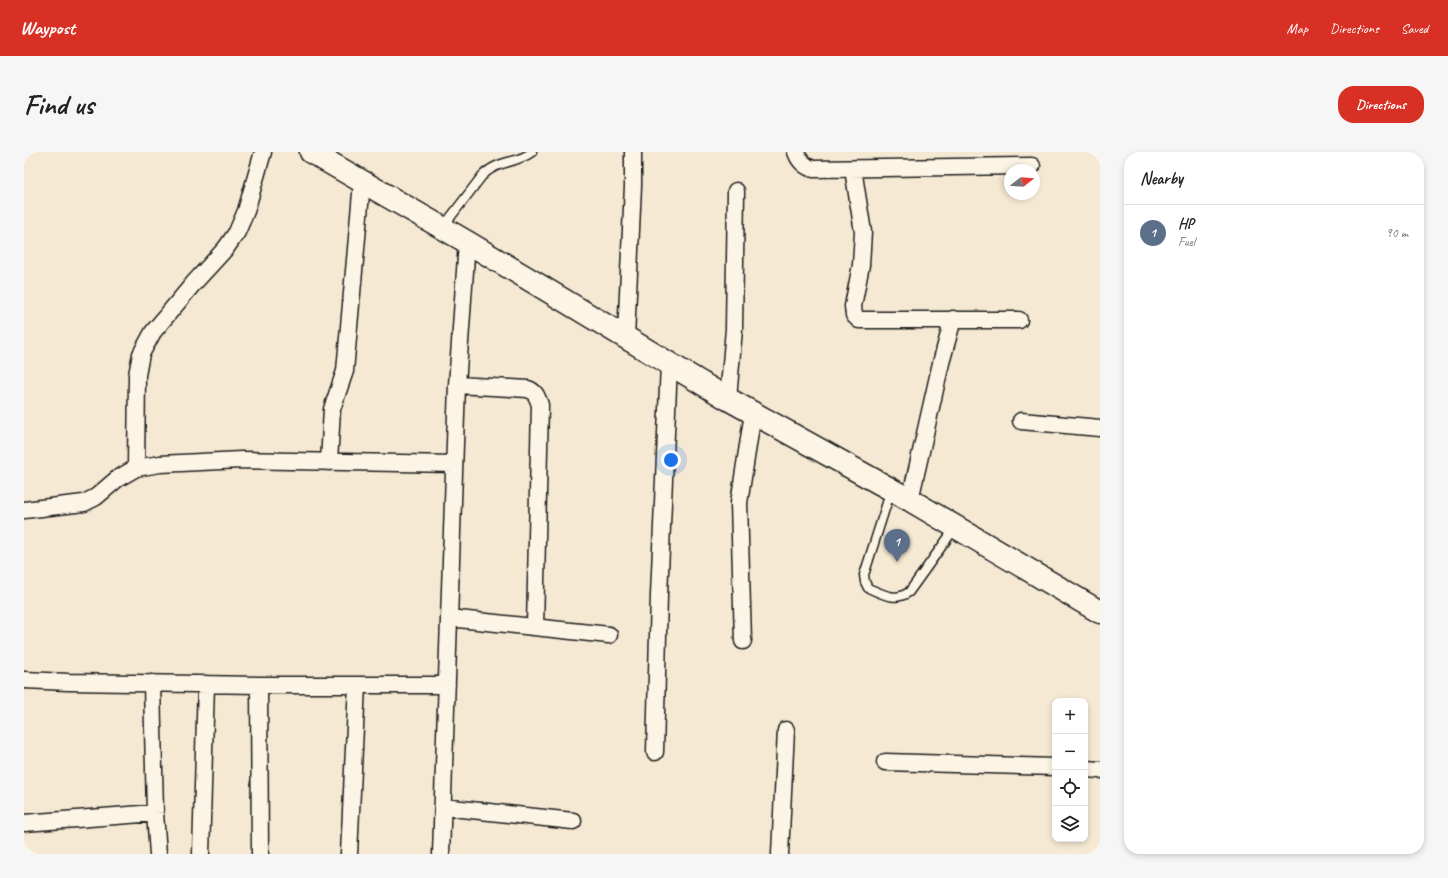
<!DOCTYPE html>
<html lang="en">
<head>
<meta charset="utf-8">
<style>
	:root { --surface:#fff; --page:#f6f6f6; --text:#222; --muted:#767676; --line:#e0e0e0; --accent:#d93025 }
	body { margin:0; font-family:Caveat,sans-serif; background:var(--page); color:var(--text) }
	.controls { position:absolute; right:12px; bottom:12px; display:grid; overflow:hidden; border-radius:8px; box-shadow:0 2px 6px #0003 }
	.controls button { width:36px; height:36px; display:grid; place-items:center; padding:0; border:0; border-bottom:1px solid var(--line); background:var(--surface); color:var(--text); font:20px sans-serif }
	.compass { position:absolute; left:980px; top:12px; width:36px; height:36px; border-radius:50%; background:var(--surface); box-shadow:0 2px 6px #0003; rotate:73deg }
	.you { position:absolute; left:647px; top:308px; width:14px; height:14px; margin:-10px; border:3px solid #fff; border-radius:50%; background:#1a73e8; box-shadow:0 0 0 6px #1a73e833 }
	.badge { display:grid; place-items:center; width:26px; height:26px; border-radius:50%; background:var(--accent); color:#fff; font-size:13px; font-weight:700 }
	.pin { position:absolute; translate:-50% -33px; filter:drop-shadow(0 1px 2px #0008) }
	.pin::after { content:''; position:absolute; top:21px; width:14px; height:12px; background:inherit; clip-path:polygon(0 0,100% 0,50% 100%) }
	.list { margin:0; padding:0; list-style:none }
	h2 { display:flex; justify-content:space-between; align-items:center; height:52px; margin:0; padding:0 16px; font-size:17px }
	h2 small { font-size:13px; font-weight:400; color:var(--muted) }
	.list li { display:grid; grid-template-columns:26px 1fr auto; gap:12px; align-items:center; box-sizing:border-box; height:56px; padding:0 16px; border-top:1px solid var(--line) }
	.list b { display:block; font-size:15px; white-space:nowrap }
	.list p { margin:0; font-size:13px; white-space:nowrap; color:var(--muted) }
	.list em { font-size:13px; font-style:normal; color:var(--muted) }
	.icon { flex:none; width:22px; height:22px; fill:none; stroke:currentColor; stroke-width:2; stroke-linecap:round; stroke-linejoin:round }
	.map { position:relative; flex:none; width:1076px; height:702px; overflow:hidden; border-radius:16px }
	header { display:flex; align-items:center; gap:24px; box-sizing:border-box; height:56px; padding:0 20px; background:var(--accent); color:#fff }
	header strong { font-size:19px }
	nav { display:flex; gap:22px; margin-inline-start:auto; font-size:14px }
	.intro { display:flex; align-items:center; justify-content:space-between; box-sizing:border-box; height:96px; padding:0 24px }
	h1 { margin:0; font-size:28px }
	.button { padding:10px 18px; border-radius:16px; background:var(--accent); color:#fff; font-size:14px; font-weight:700 }
	main { display:flex; gap:24px; padding:0 24px }
	aside { flex:1; background:var(--surface); border-radius:16px; box-shadow:0 2px 6px #0003 }
	.map>svg:first-child { display:block }
	.lines { fill:none; stroke-linecap:round; stroke-linejoin:round }
	.lane-casing { stroke:#1c1c1c; stroke-width:11 }
	.street-casing { stroke:#1c1c1c; stroke-width:19 }
	.secondary-casing { stroke:#1c1c1c; stroke-width:25 }
	.lane { stroke:#fcf5e5; stroke-width:8 }
	.street { stroke:#fcf5e5; stroke-width:16 }
	.secondary { stroke:#fcf5e5; stroke-width:22 }
</style>
</head>
<body>
<header>
<strong>Waypost</strong>
<nav><a>Map</a><a>Directions</a><a>Saved</a></nav>
</header>
<div class="intro"><h1>Find us</h1><a class="button">Directions</a></div>
<main>
<div class="map">
<svg width="1076" height="702" viewBox="0 0 1076 702">
	<rect width="100%" height="100%" fill="#f5e9d3"/>
	<filter id="ink" filterUnits="userSpaceOnUse"><feTurbulence type="fractalNoise" baseFrequency=".025" numOctaves="2"/><feDisplacementMap in="SourceGraphic" scale="8" xChannelSelector="R" yChannelSelector="G"/><feConvolveMatrix kernelMatrix="1 2 1 2 8 2 1 2 1" color-interpolation-filters="sRGB"/></filter>
	<g filter="url(#ink)">
		<g class="lines">
			<defs>
				<path id="lane" d="M419,75L458,24C475,7 493,12 508,0
					M867,338L840,423L841,430L844,436C859,442 871,450 885,440L931,376"/>
				<path id="street" d="M772,0C775,9 780,14 789,17L1008,14
					M829,17L839,80L837,113L829,154L830,163L835,168H995
					M602,185L609,34V0
					M433,233L504,237C512,240 513,245 516,253L511,475
					M704,247L710,177L712,39
					M997,269L1076,276
					M305,310L308,257L321,219L338,30
					M112,316L113,223L117,202L129,180L169,132L202,96L213,80L222,59L239,0
					M886,348L917,211L929,167
					M0,358L60,351L72,345L93,327L112,316L136,312L217,308L430,312
					M425,466L585,483
					M719,489L715,351L729,261
					M0,528L44,530L235,533H423
					M128,531L131,661L134,702
					M235,533L236,702
					M631,600L635,443L645,212
					M861,610L1031,615
					M1061,617L1076,618
					M419,655L549,669
					M0,671L131,661
					M177,702L182,532
					M325,702L333,533
					M417,702L433,233L443,90
					M756,702L762,578"/>
				<path id="secondary" d="M287,0L443,90L704,247L886,348L1076,460"/>
			</defs>
			<use href="#lane" class="lane-casing"/>
			<use href="#street" class="street-casing"/>
			<use href="#secondary" class="secondary-casing"/>
			<use href="#lane" class="lane"/>
			<use href="#street" class="street"/>
			<use href="#secondary" class="secondary"/>
		</g>
	</g>
</svg>
<div class="controls">
<button>+</button>
<button>−</button>
<button><svg class="icon" aria-label="locate" viewBox="0 0 24 24"><circle cx="12" cy="12" r="6"/><path d="M12 2v4M12 18v4M2 12h4M18 12h4"/></svg></button>
<button><svg class="icon" aria-label="layers" viewBox="0 0 24 24"><path d="M12 4l9 5-9 5-9-5zM3 14l9 5 9-5"/></svg></button>
</div>
<svg class="compass" viewBox="-18 -18 36 36"><path d="M0-13l5 13h-10z" fill="#e53935"/><path d="M0 13l5-13h-10z" fill="#767676"/></svg>
<div class="you"></div>
<div class="pin badge" style="left:873px;top:410px;background:#5c6f8a">1</div>
</div>
<aside>
<h2>Nearby<small></small></h2>
<ul class="list">
<li><span class="badge" style="background:#5c6f8a">1</span><div><b>HP</b><p>Fuel</p></div><em>90 m</em></li>
</ul>
</aside>
</main>
</body>
</html>
